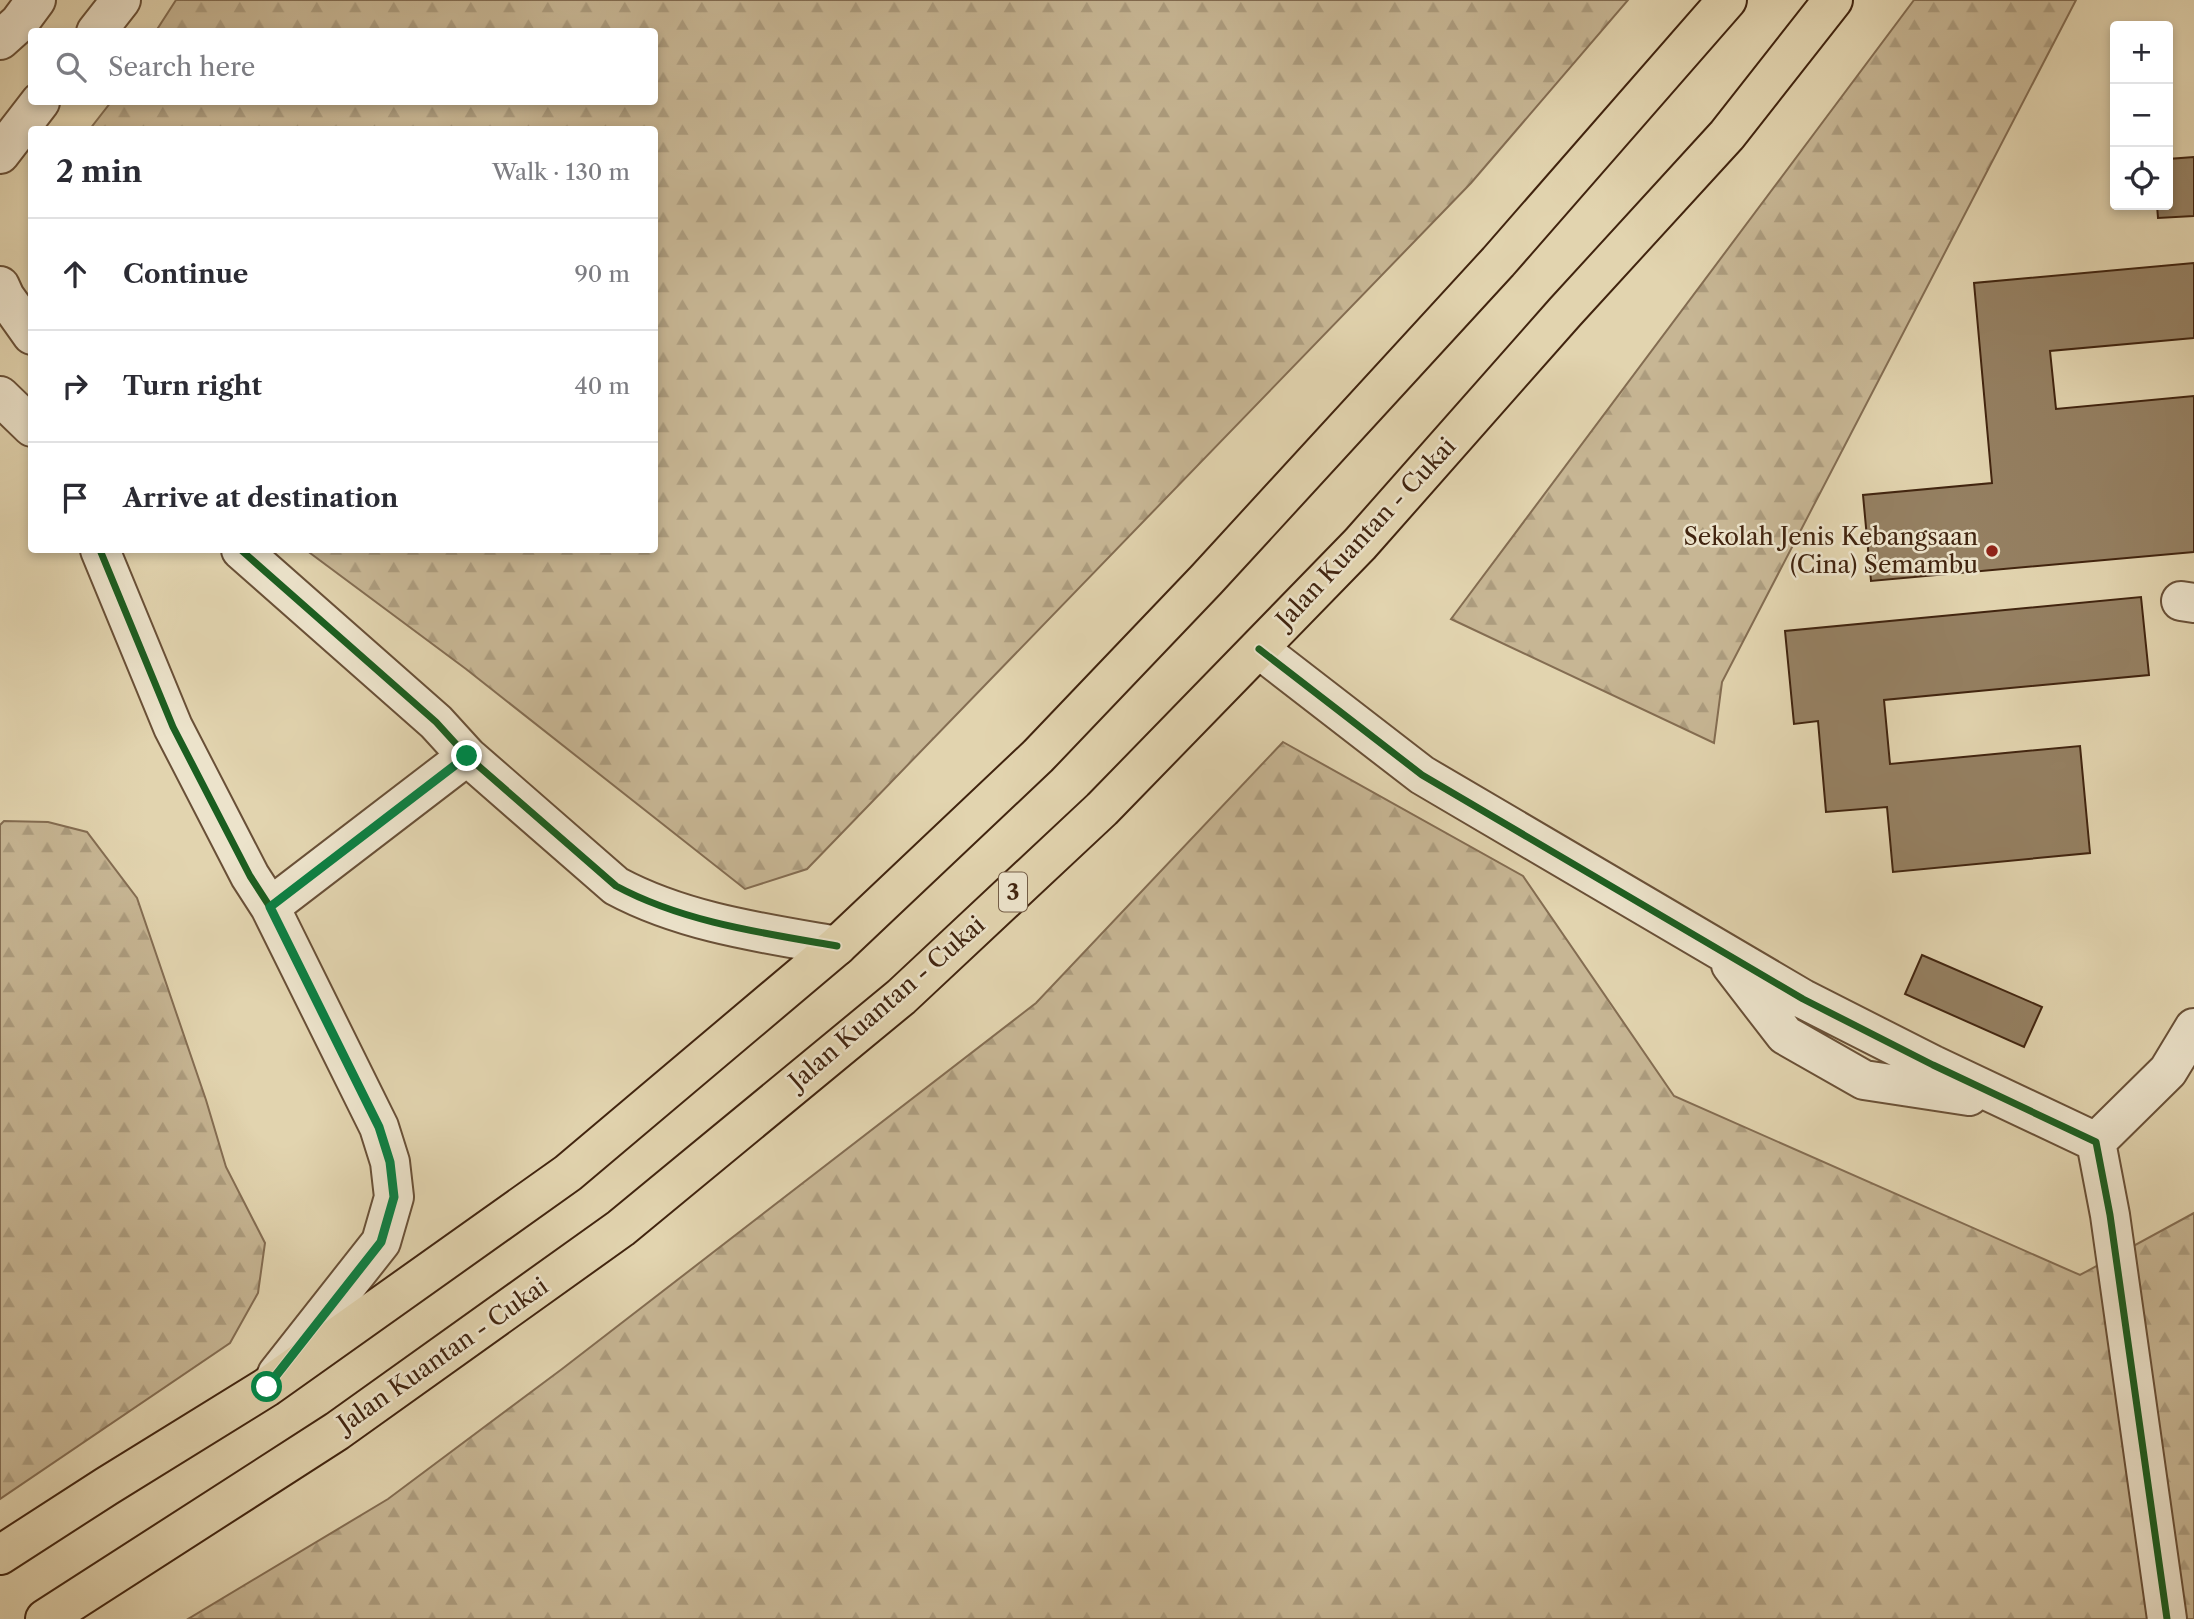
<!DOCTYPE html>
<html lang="en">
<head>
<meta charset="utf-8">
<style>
	:root { --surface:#fff; --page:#f7f7f7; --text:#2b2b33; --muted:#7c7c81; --line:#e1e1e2 }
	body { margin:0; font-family:"Libre Caslon Text",serif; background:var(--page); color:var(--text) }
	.controls { position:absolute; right:21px; top:21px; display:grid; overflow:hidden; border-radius:7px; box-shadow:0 4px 10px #0003 }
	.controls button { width:63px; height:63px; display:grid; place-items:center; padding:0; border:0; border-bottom:2px solid var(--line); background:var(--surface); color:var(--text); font:35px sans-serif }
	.stop { position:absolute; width:21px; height:21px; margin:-16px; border:5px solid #0b8043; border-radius:50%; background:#fff }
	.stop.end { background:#0b8043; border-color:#fff; box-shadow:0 2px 7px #0008 }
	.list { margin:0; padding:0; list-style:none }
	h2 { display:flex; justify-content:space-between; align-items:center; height:91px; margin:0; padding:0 28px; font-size:30px }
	h2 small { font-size:23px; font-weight:400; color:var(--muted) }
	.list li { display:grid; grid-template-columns:46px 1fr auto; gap:21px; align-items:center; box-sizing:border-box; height:112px; padding:0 28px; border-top:2px solid var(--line) }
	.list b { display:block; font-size:26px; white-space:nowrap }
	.list em { font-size:23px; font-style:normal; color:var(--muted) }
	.icon { flex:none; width:38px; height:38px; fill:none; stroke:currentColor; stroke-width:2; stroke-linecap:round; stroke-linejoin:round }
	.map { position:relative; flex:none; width:2194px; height:1619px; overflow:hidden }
	.search { position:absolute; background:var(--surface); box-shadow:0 4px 10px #0003; left:28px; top:28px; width:630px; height:77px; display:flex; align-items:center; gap:18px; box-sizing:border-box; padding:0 24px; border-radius:7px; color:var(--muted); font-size:26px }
	.panel { position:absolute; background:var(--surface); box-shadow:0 4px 10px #0003; left:28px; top:126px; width:630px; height:427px; border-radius:7px }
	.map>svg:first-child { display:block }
	.forest { fill:url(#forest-firs); stroke:#846d52; stroke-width:2 }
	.building { fill:#958062; stroke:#41240f; stroke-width:2 }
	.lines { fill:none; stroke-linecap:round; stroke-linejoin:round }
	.minor-casing { stroke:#695037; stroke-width:42 }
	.highway-casing { stroke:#41240f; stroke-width:42 }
	.minor { stroke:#ece3cb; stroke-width:38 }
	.highway { stroke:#e2d4af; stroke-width:38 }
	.cycleway-casing { stroke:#ece3cb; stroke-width:11 }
	.cycleway { stroke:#1b5e20; stroke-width:7 }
	.route { stroke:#0b8043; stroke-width:9 }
	.poi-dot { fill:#8f2418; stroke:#ece3cb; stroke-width:2.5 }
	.labels { text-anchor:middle; stroke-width:5; stroke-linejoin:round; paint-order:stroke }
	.shield { fill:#ece3cb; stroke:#745d47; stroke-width:2 }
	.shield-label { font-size:23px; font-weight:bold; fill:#41240f }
	.street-label { font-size:24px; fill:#41240f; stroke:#ece3cb }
	.poi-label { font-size:24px; fill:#41240f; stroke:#ece3cb; text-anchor:end }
</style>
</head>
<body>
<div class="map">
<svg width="2194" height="1619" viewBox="0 0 2194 1619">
	<defs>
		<pattern id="forest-firs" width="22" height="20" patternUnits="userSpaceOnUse" patternTransform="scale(1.75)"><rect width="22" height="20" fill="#c7b694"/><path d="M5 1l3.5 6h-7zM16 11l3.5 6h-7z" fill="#ac9c7e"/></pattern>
	</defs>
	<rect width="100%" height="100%" fill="#e2d4af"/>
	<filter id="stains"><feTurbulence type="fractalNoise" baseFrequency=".00286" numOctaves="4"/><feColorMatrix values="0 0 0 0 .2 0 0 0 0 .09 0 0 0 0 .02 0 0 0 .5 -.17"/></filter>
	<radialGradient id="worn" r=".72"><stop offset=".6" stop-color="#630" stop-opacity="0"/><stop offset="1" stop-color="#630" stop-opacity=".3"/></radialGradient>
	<path class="forest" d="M176,0H1628L1471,183L807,869L745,889L466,669L306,550H654V130L90,129L111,102H654V32L156,31Z
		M1914,0H2076L1722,682L1714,743L1451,619Z
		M1283,742L1523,876L1674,1096L2080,1275L2194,1213V1619H188L388,1499L562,1369L1036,1003Z
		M4,821L48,822L87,832L137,898L206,1100L226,1167L265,1243L258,1293L230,1343L0,1499V825Z"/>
	<path class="building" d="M2194,157V216L2158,218L2157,205H2168V159Z
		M2194,263V338L2050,351L2056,409L2194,396V552L1871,581L1863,495L1992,483L1974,283Z
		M2141,597L2149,675L1884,700L1890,764L2080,746L2090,853L1893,872L1887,807L1826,812L1818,721L1794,724L1785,631Z
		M1922,955L2042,1007L2024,1047L1905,994Z"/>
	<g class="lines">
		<defs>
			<path id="minor" d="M96,32L121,0
				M0,40L19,23L36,0
				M0,154L40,102
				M0,286L5,297L32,335
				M0,396L32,427
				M100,550L173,727L250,876L270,907L379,1127L390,1162L394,1197L381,1242L277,1374
				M241,550L436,722L467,756L616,886C683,922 762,933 837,946
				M2181,601L2194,603
				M1259,649L1422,775L1803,999L1933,1065L2096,1142L2110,1215L2167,1619
				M270,907L467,756
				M1731,965L1785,1035L1864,1080L1969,1096
				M2096,1142L2168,1071L2194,1028"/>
			<path id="highway" d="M0,1555L107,1486L267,1387L568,1173L837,946L1038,756L1206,580L1498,262L1727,0
				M45,1619L337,1431L621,1228L901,997L1102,809L1360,544L1565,312L1727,135L1833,0"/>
		</defs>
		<use href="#minor" class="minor-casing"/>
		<use href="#highway" class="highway-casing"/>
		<use href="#minor" class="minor"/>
		<use href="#highway" class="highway"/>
		<defs>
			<path id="cycleway" d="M100,550L173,727L250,876L270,907L379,1127L390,1162L394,1197L381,1242L267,1387
				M241,550L436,722L467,756L616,886C683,922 762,933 837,946
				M1259,649L1422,775L1803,999L1933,1065L2096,1142L2110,1215L2167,1619"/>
		</defs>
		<use href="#cycleway" class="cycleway-casing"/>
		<use href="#cycleway" class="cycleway"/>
	</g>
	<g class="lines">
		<path class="route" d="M267,1387L381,1242L394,1197L390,1162L379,1127L270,907L467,756"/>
	</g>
	<circle class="poi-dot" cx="1992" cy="551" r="7"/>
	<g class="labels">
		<rect class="shield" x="999" y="872.5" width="28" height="39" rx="5"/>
		<g class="shield-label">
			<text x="1013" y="900">3</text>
		</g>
		<g class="street-label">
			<text transform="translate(1366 533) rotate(-47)" y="8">Jalan Kuantan - Cukai</text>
			<text transform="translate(887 1003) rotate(-41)" y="8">Jalan Kuantan - Cukai</text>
			<text transform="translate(443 1355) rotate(-35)" y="8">Jalan Kuantan - Cukai</text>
		</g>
		<g class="poi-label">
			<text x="1978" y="545">Sekolah Jenis Kebangsaan<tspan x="1978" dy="28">(Cina) Semambu</tspan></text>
		</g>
	</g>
	<rect width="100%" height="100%" filter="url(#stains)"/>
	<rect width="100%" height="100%" fill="url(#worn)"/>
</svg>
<div class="controls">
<button>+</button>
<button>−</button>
<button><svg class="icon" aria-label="locate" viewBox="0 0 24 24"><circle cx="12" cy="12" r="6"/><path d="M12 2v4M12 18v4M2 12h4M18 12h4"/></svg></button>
</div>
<div class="stop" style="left:267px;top:1387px"></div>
<div class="stop end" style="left:467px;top:756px"></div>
<div class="search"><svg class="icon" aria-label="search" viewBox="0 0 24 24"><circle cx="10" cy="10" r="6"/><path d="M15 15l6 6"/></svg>Search here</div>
<section class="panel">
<h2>2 min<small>Walk · 130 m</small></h2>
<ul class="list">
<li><svg class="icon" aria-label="ahead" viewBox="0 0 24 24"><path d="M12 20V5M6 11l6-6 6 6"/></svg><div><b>Continue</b></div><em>90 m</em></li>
<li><svg class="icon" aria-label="right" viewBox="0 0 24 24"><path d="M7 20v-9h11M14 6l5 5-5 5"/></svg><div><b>Turn right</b></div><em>40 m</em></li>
<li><svg class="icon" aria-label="arrive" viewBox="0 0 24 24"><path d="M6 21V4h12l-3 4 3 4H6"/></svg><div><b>Arrive at destination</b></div></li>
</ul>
</section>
</div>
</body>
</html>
